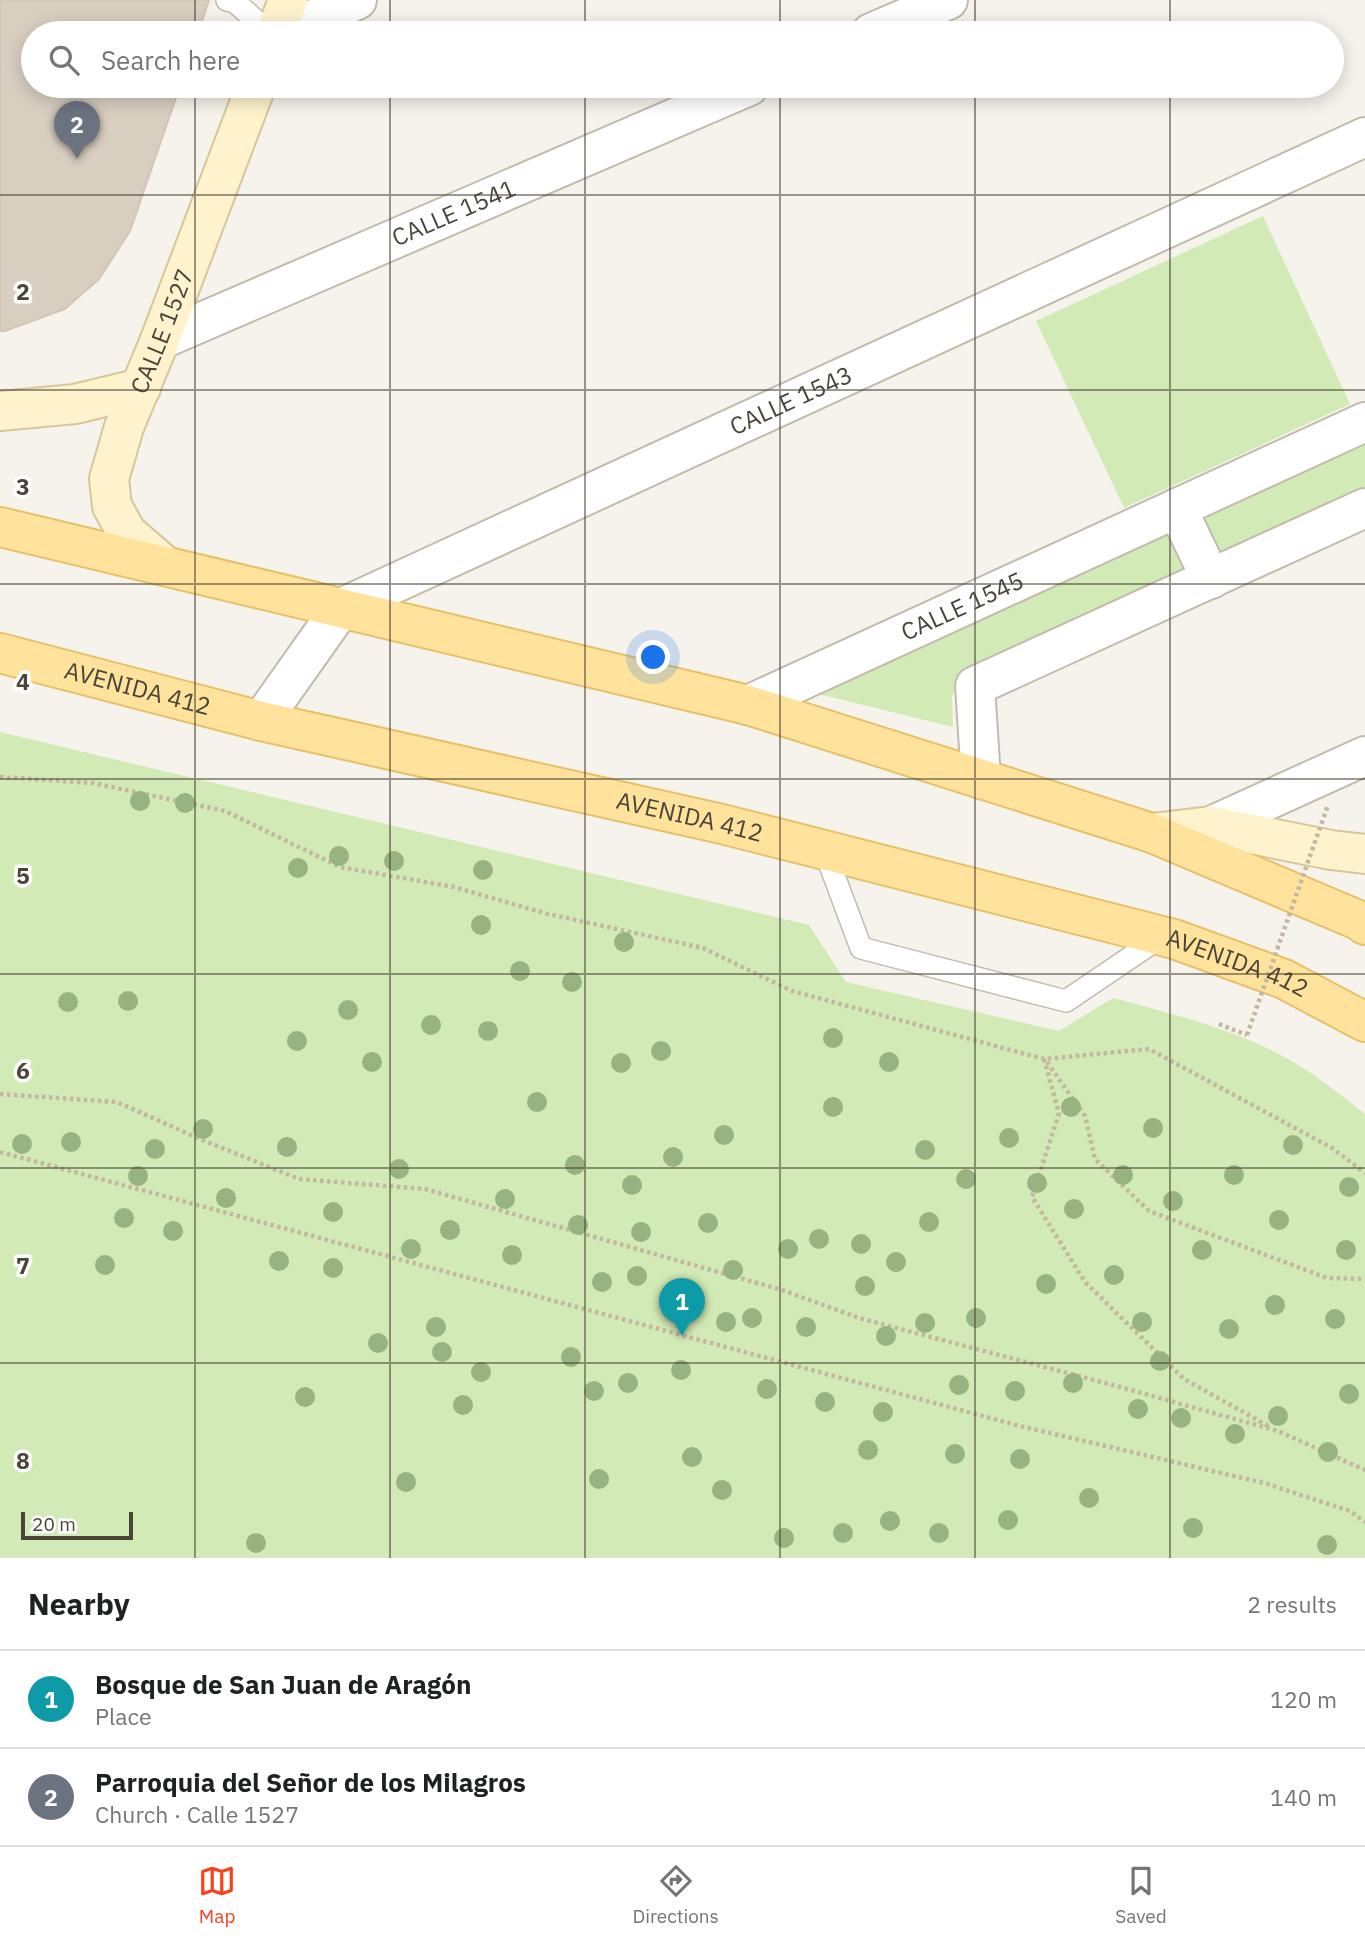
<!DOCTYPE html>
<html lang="en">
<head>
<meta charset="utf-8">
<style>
	:root { --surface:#fff; --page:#f2f2f2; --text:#202124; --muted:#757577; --line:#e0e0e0; --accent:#fc3f1d }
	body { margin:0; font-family:"IBM Plex Sans",sans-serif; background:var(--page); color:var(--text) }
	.scale { position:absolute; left:21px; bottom:18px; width:112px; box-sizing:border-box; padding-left:7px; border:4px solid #4b4439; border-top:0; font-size:19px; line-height:24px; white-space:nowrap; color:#4b4439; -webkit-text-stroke:5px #fff; paint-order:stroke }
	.you { position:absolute; left:654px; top:658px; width:24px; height:24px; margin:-18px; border:5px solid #fff; border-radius:50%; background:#1a73e8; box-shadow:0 0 0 10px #1a73e833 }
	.badge { display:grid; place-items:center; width:46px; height:46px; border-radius:50%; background:var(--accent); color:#fff; font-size:23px; font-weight:700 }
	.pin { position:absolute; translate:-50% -58px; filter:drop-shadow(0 2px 4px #0008) }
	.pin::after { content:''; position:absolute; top:37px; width:24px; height:21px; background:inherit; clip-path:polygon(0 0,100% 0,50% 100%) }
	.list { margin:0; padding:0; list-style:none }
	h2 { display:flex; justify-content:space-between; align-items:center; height:91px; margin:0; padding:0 28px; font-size:30px }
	h2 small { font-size:23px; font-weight:400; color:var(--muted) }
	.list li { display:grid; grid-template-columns:46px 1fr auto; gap:21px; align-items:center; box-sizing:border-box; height:98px; padding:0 28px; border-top:2px solid var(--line) }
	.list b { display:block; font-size:26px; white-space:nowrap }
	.list p { margin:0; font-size:23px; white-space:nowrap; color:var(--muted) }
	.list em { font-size:23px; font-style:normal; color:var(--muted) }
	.icon { flex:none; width:38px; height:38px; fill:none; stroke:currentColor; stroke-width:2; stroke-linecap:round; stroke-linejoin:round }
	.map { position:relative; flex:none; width:1365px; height:1558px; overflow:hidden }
	.search { position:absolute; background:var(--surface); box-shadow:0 4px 18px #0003; left:21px; right:21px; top:21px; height:77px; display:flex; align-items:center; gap:18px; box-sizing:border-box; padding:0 24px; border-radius:38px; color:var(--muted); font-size:26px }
	.sheet { height:287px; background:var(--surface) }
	nav { display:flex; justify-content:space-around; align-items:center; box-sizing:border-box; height:98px; border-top:2px solid var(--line); background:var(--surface); font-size:19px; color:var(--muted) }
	nav a { display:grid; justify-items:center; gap:4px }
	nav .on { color:var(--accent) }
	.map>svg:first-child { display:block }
	.green { fill:#d2eab5 }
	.building { fill:#d8cfc1; stroke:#d3c7b4; stroke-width:2 }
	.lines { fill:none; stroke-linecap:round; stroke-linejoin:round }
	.lane-casing { stroke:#c2bbae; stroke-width:24 }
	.street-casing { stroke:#c2bbae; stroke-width:42 }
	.secondary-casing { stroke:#d6c79b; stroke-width:42 }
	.primary-casing { stroke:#e6c16a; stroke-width:42 }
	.path { stroke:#c4b79f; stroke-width:4.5; stroke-dasharray:3.5 3.5; stroke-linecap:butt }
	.lane { stroke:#fff; stroke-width:21 }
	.street { stroke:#fff; stroke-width:38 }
	.secondary { stroke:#fff3cd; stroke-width:38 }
	.primary { stroke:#ffe39c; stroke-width:38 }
	.path-bridge { stroke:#c4b79f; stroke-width:4.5; stroke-dasharray:3.5 3.5; stroke-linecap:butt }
	.tree { fill:#97b381 }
	.grid { fill:none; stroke:#4b4439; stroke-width:2; stroke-opacity:0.55 }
	.labels { text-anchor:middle; stroke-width:7; stroke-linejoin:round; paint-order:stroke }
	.street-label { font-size:24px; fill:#4b4439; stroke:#fff }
	.grid-label { font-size:23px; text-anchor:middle; font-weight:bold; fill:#4b4439; stroke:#fff; stroke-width:7; stroke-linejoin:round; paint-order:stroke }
</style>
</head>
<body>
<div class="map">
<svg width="1365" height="1558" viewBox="0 0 1365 1558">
	<rect width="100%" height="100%" fill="#f6f3ec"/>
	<path class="green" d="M1263,216L1350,404L1124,508L1036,321Z
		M1365,430V489L963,671L952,696L953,727L802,690Z
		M0,732L809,925L846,982L1059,1031L1113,998C1165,1012 1218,1025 1267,1048C1302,1064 1335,1090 1365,1114V1558H0Z"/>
	<path class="building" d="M0,0H209L198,33H33V86H180L130,231L99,279L65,309L5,331H0Z"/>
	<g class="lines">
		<defs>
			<path id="lane" d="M227,0L235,2L270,33
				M824,849L861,948L1066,1001L1162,936"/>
			<g id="street">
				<path d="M283,33L357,0"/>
				<path d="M871,33L948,0"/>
				<path id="s1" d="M160,340L749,86"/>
				<path d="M1177,508L1211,579"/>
				<path id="s2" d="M748,705L1365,422"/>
				<path id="s3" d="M261,721L341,608L1365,137"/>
				<path d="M981,779L975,686L1365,508"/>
				<path d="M1211,826L1365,756"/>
			</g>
			<g id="secondary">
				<path d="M276,33L288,0"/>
				<path d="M0,411L75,404L141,388"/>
				<path id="s4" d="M164,565L127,533L112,506L109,479L124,427L160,340L256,86"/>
				<path d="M1152,833L1211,826L1331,850L1365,854"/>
			</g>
			<g id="primary">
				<path d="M0,527L748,705L1152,833L1358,920L1365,925"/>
				<path id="s5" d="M0,653L261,721L722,824L1174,939L1284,979L1365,1022"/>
			</g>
		</defs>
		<use href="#lane" class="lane-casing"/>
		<use href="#street" class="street-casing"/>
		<use href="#secondary" class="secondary-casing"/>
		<use href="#primary" class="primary-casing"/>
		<path class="path" d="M0,777L93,783L225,811L340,867L454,887L544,913L703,948L792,991L1044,1059L1149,1049L1332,1148L1365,1173
			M1219,1024L1247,1035
			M1044,1059L1059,1113L1032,1197L1085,1282L1184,1379L1270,1427
			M1047,1062L1085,1116L1095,1159L1149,1211L1327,1278L1365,1279
			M0,1094L117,1102L200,1139L299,1179L425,1189L782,1290L859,1318L1109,1384L1278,1431L1365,1470
			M0,1152L1020,1426L1264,1483L1350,1511L1365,1522"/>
		<use href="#lane" class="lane"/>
		<use href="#street" class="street"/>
		<use href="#secondary" class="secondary"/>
		<use href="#primary" class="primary"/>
		<path class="path-bridge" d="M1247,1035L1328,805"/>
	</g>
	<g class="tree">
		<circle cx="140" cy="801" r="10"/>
		<circle cx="185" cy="803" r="10"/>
		<circle cx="339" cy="856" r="10"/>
		<circle cx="394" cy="861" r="10"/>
		<circle cx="298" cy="868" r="10"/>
		<circle cx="483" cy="870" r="10"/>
		<circle cx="481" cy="925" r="10"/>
		<circle cx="624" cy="942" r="10"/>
		<circle cx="520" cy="971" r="10"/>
		<circle cx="572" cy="982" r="10"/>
		<circle cx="128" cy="1001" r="10"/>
		<circle cx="68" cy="1002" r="10"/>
		<circle cx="348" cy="1010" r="10"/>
		<circle cx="431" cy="1025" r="10"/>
		<circle cx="488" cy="1031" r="10"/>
		<circle cx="833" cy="1038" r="10"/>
		<circle cx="297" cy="1041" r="10"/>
		<circle cx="661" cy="1051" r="10"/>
		<circle cx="372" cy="1062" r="10"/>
		<circle cx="889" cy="1062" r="10"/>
		<circle cx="621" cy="1063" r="10"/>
		<circle cx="537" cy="1102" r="10"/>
		<circle cx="833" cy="1107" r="10"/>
		<circle cx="1071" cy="1107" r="10"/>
		<circle cx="1153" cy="1128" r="10"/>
		<circle cx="203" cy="1129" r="10"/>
		<circle cx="724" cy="1135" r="10"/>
		<circle cx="1009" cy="1138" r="10"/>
		<circle cx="71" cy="1142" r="10"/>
		<circle cx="22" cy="1144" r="10"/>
		<circle cx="1293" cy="1145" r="10"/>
		<circle cx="287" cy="1147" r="10"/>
		<circle cx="155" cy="1149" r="10"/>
		<circle cx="925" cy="1150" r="10"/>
		<circle cx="673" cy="1157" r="10"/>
		<circle cx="575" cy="1165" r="10"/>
		<circle cx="399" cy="1169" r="10"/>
		<circle cx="1123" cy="1175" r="10"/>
		<circle cx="1234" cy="1175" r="10"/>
		<circle cx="138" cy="1176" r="10"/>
		<circle cx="966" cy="1179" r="10"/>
		<circle cx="1037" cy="1183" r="10"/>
		<circle cx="632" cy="1185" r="10"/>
		<circle cx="1349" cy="1187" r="10"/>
		<circle cx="226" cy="1198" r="10"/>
		<circle cx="505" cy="1199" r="10"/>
		<circle cx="1173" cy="1201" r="10"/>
		<circle cx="1074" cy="1209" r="10"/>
		<circle cx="333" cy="1212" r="10"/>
		<circle cx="124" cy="1218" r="10"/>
		<circle cx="1279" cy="1220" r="10"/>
		<circle cx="929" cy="1222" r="10"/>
		<circle cx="708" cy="1223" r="10"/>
		<circle cx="578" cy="1225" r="10"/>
		<circle cx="450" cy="1230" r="10"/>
		<circle cx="173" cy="1231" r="10"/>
		<circle cx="641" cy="1232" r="10"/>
		<circle cx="819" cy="1239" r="10"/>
		<circle cx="861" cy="1244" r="10"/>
		<circle cx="411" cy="1249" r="10"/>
		<circle cx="788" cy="1249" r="10"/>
		<circle cx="1202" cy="1250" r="10"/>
		<circle cx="1346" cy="1250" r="10"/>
		<circle cx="512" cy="1255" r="10"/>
		<circle cx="279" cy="1261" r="10"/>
		<circle cx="896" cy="1262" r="10"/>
		<circle cx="105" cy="1265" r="10"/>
		<circle cx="333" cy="1268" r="10"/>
		<circle cx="733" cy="1270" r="10"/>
		<circle cx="1114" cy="1275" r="10"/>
		<circle cx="637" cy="1276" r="10"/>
		<circle cx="602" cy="1282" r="10"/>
		<circle cx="1046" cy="1284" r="10"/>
		<circle cx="865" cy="1286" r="10"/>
		<circle cx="1275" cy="1305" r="10"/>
		<circle cx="752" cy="1318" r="10"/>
		<circle cx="976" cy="1318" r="10"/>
		<circle cx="1335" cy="1319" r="10"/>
		<circle cx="726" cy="1322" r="10"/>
		<circle cx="1142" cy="1322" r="10"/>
		<circle cx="925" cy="1323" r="10"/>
		<circle cx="436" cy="1327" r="10"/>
		<circle cx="806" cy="1327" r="10"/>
		<circle cx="1229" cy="1329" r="10"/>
		<circle cx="886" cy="1336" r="10"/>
		<circle cx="378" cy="1343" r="10"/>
		<circle cx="442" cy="1352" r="10"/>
		<circle cx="571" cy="1357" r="10"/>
		<circle cx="1160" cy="1361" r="10"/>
		<circle cx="681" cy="1370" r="10"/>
		<circle cx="481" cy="1372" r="10"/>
		<circle cx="628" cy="1383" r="10"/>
		<circle cx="1073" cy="1383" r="10"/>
		<circle cx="959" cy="1385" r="10"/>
		<circle cx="767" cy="1389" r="10"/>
		<circle cx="594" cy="1391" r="10"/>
		<circle cx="1015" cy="1391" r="10"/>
		<circle cx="1349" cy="1394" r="10"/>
		<circle cx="305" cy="1397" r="10"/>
		<circle cx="825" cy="1402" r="10"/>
		<circle cx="463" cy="1405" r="10"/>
		<circle cx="1138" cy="1409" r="10"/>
		<circle cx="883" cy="1412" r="10"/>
		<circle cx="1278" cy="1416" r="10"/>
		<circle cx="1181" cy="1418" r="10"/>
		<circle cx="1235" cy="1434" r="10"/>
		<circle cx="868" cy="1450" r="10"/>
		<circle cx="1328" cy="1452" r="10"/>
		<circle cx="955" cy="1454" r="10"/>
		<circle cx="692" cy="1457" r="10"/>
		<circle cx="1020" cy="1459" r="10"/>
		<circle cx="599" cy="1479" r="10"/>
		<circle cx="406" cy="1482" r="10"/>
		<circle cx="722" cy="1490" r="10"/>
		<circle cx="1089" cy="1498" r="10"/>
		<circle cx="1008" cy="1520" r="10"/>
		<circle cx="890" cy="1521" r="10"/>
		<circle cx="1193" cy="1528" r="10"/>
		<circle cx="843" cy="1533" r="10"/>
		<circle cx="939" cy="1533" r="10"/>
		<circle cx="784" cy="1538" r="10"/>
		<circle cx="256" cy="1543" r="10"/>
		<circle cx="1327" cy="1545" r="10"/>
	</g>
	<path class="grid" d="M195,0V33M390,0V33M585,0V33M780,0V33M975,0V33M1170,0V33M195,86V1558M390,86V1558M585,86V1558M780,86V1558M975,86V1558M1170,86V1558M0,195H1365M0,390H1365M0,584H1365M0,779H1365M0,974H1365M0,1168H1365M0,1363H1365"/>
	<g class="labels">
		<g class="street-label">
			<text dy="8" stroke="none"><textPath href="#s1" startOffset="320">CALLE 1541</textPath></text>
			<text dy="8" stroke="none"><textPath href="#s4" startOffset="264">CALLE 1527</textPath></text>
			<text dy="8" stroke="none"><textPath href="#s3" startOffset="634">CALLE 1543</textPath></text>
			<text dy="8" stroke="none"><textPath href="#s2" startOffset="236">CALLE 1545</textPath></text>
			<text dy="8" stroke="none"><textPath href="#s5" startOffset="142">AVENIDA 412</textPath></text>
			<text dy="8" stroke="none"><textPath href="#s5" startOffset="709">AVENIDA 412</textPath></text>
			<text dy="8" stroke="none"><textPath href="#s5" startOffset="1276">AVENIDA 412</textPath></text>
		</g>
	</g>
	<g class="grid-label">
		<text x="23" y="300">2</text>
		<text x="23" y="495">3</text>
		<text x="23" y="690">4</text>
		<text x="23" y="884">5</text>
		<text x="23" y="1079">6</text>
		<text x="23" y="1274">7</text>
		<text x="23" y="1469">8</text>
	</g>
</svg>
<div class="scale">20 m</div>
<div class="you"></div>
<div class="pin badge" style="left:682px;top:1336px;background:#0f9aa8">1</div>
<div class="pin badge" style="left:77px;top:159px;background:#6b7280">2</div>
<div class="search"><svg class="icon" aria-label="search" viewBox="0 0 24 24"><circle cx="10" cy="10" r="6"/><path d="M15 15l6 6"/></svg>Search here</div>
</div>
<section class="sheet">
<h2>Nearby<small>2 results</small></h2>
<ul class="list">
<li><span class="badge" style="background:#0f9aa8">1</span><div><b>Bosque de San Juan de Aragón</b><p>Place</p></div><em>120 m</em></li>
<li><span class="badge" style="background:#6b7280">2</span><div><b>Parroquia del Señor de los Milagros</b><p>Church · Calle 1527</p></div><em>140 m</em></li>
</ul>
</section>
<nav>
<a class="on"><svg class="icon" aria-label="map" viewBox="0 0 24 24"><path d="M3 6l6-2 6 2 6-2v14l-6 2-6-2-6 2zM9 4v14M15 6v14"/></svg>Map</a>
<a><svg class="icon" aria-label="directions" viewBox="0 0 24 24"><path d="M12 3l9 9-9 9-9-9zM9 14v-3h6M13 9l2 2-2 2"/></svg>Directions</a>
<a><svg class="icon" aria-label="saved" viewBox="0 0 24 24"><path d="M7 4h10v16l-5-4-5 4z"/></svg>Saved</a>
</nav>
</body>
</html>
